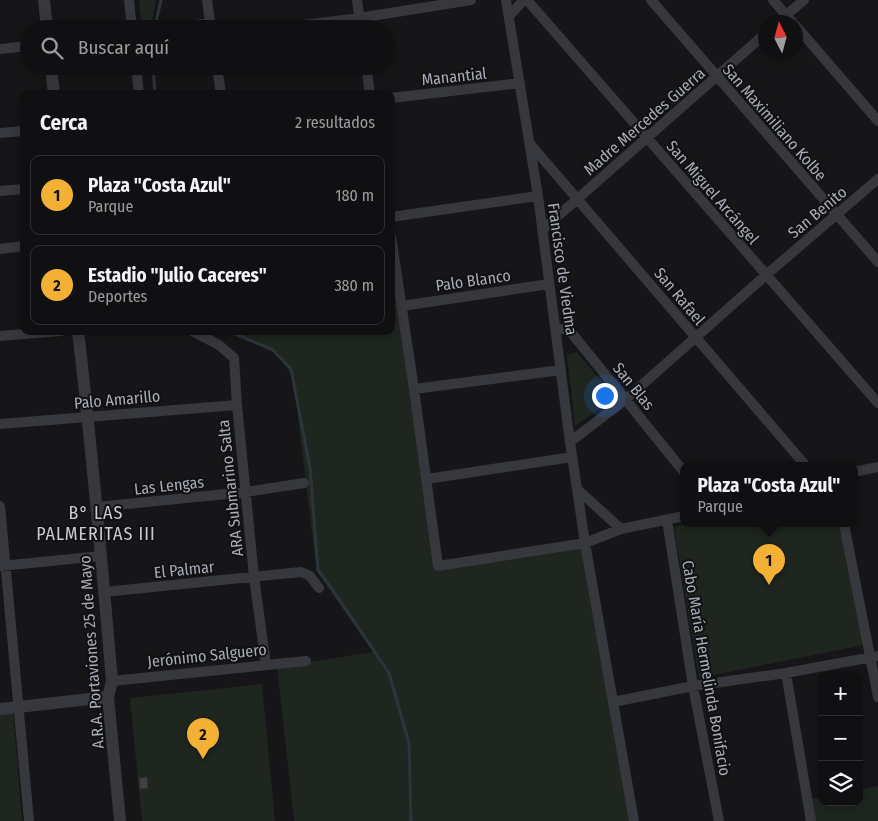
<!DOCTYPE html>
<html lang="es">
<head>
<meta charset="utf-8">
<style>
	:root { --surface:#101012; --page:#19191b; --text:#f1f3f6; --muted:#9c9d9f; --line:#303032; --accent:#f2b134 }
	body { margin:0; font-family:"Fira Sans Condensed",sans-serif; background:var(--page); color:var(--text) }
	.controls { position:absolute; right:15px; bottom:15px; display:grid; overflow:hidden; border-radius:10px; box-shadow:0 2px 12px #0003 }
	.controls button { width:45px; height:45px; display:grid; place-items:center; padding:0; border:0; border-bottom:1px solid var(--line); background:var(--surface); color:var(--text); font:25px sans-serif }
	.compass { position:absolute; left:758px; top:15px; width:45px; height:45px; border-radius:50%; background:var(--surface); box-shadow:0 2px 12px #0003; rotate:354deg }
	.you { position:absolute; left:604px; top:395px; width:18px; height:18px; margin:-12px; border:4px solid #fff; border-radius:50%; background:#1a73e8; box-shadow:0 0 0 8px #1a73e833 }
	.badge { display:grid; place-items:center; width:32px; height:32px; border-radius:50%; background:var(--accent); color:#111; font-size:16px; font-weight:700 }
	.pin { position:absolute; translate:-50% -41px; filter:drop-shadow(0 1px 2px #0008) }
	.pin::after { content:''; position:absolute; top:26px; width:18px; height:15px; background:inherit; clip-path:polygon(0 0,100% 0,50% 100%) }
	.popup { position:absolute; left:680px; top:462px; width:178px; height:65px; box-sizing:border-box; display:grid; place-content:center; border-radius:10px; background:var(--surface); filter:drop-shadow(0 1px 4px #0005); font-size:16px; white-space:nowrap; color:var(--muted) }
	.popup b { font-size:19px; color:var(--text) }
	.popup::after { content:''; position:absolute; left:50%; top:100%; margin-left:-10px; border:10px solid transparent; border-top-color:var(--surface) }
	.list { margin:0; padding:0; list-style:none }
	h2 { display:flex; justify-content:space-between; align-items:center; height:65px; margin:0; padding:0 20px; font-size:21px }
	h2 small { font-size:16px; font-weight:400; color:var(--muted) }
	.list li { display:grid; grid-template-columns:32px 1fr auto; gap:15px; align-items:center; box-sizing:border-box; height:80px; margin:0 10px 10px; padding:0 10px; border:1px solid var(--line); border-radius:10px }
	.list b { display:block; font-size:19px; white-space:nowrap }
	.list p { margin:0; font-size:16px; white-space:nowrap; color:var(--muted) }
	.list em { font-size:16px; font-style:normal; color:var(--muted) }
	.icon { flex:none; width:28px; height:28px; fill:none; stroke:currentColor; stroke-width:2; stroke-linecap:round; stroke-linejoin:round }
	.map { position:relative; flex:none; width:878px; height:821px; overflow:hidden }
	.search { position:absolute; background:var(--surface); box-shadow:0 2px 12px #0003; left:20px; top:20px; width:375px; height:55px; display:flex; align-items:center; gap:12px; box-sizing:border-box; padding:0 18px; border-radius:28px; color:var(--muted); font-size:19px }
	.panel { position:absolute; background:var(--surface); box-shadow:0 2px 12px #0003; left:20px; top:90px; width:375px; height:245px; border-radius:10px }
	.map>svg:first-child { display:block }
	.green { fill:#1e261f }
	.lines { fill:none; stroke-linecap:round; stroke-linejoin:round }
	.stream { stroke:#2c353c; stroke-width:3 }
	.building { fill:#404145; stroke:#303034 }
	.minor { stroke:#37383d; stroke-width:10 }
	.tertiary { stroke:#37383d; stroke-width:12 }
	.labels { text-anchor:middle; stroke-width:4; stroke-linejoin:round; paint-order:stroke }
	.street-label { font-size:16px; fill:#a8adb8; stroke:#111113 }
	.neighbourhood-label { font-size:18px; letter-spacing:1px; fill:#c9ccd4; stroke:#111113 }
</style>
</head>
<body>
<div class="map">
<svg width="878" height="821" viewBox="0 0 878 821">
	<rect width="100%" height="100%" fill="#161618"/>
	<path class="green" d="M139,0H156L152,22L141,23Z
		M391,252L437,566L585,544L632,821H294L277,667L373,652L317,572L293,377L274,349L230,331H391Z
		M577,352L615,398L575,426L567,355Z
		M686,524H839L868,644L699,678L674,527Z
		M262,684L275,821H142L130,698Z
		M13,710L22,821H0V711Z
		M878,786V821H811L808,800L822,797V802H859V790Z"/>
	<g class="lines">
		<path class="stream" d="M156,22L161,0
			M153,66L155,94
			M228,331L273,350L291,369L310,468L318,570L330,586L389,673L409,743L411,821"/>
	</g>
	<path class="building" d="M147,777L148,788L140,789L139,778Z"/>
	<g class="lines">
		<path class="minor" d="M129,0L132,29
			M207,0L211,29
			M357,0L361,29
			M506,0L538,196L570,442L585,543L634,821
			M527,0L878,403
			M651,0L878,262
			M773,0L792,22
			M509,16L524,0
			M778,22L804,0
			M796,26L878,121
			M166,29L210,23
			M272,29L359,18L471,0
			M0,49L29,46
			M136,66L139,94
			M217,66L221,94
			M366,66L370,94
			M391,98L520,83
			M0,133L24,131
			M531,145L806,466
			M0,191L24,189
			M391,217L538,196
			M542,230L766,33
			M391,236L414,389L438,566L585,543L621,529L684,516
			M0,249L24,246
			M402,306L549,284
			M555,327L570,331L684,472
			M192,331L219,345L234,358L237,405L254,577L266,665
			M0,336L61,331
			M414,389L561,370
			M0,424L237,405
			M570,442L626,399L766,275L878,179
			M854,472L878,467
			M427,479L572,457
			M577,489L621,529
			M0,506L29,821
			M97,507L246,492L304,483
			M667,520L693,686L719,821
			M844,524L878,697
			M1,566L101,556
			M104,592L301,572L310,576L319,588
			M786,673L811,821
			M112,681L306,661
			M613,702L693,686L786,673L878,656"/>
		<path class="tertiary" d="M44,0L47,29
			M51,66L54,94
			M78,331C92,448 102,564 112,681L108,697L120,821
			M0,709L108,697"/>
	</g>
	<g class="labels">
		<g class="street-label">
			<text transform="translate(454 76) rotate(-6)" y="6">Manantial</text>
			<text transform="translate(644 121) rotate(-41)" y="6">Madre Mercedes Guerra</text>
			<text transform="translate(775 122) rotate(49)" y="6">San Maximiliano Kolbe</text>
			<text transform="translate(713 192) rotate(49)" y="6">San Miguel Arcángel</text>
			<text transform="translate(817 212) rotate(-40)" y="6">San Benito</text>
			<text transform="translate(563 269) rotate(82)" y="6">Francisco de Viedma</text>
			<text transform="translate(473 280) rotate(-8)" y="6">Palo Blanco</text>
			<text transform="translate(680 296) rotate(50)" y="6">San Rafael</text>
			<text transform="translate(634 386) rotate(51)" y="6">San Blas</text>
			<text transform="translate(117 399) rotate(-5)" y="6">Palo Amarillo</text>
			<text transform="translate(169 485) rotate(-6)" y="6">Las Lengas</text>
			<text transform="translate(230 488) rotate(-96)" y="6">ARA Submarino Salta</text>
			<text transform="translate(184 569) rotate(-6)" y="6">El Palmar</text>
			<text transform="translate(91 652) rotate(-94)" y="6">A.R.A. Portaviones 25 de Mayo</text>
			<text transform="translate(207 655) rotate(-6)" y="6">Jerónimo Salguero</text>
			<text transform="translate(707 668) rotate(80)" y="6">Cabo María Hermelinda Bonifacio</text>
		</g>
		<g class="neighbourhood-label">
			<text x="96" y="519">B° LAS<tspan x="96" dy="21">PALMERITAS III</tspan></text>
		</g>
	</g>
</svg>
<div class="controls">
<button>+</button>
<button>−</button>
<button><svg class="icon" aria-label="layers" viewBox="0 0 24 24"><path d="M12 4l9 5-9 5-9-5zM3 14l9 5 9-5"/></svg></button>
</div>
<svg class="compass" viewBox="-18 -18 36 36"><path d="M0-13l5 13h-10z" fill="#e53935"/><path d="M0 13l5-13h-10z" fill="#9c9d9f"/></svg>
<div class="you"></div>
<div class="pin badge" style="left:769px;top:585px">1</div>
<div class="popup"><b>Plaza &quot;Costa Azul&quot;</b>Parque</div>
<div class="pin badge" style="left:203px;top:759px">2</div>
<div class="search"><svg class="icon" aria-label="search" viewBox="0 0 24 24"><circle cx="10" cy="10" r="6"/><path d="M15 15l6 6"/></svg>Buscar aquí</div>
<section class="panel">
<h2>Cerca<small>2 resultados</small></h2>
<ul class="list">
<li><span class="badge">1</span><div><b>Plaza &quot;Costa Azul&quot;</b><p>Parque</p></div><em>180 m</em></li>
<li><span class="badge">2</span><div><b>Estadio &quot;Julio Caceres&quot;</b><p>Deportes</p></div><em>380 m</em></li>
</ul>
</section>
</div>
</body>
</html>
